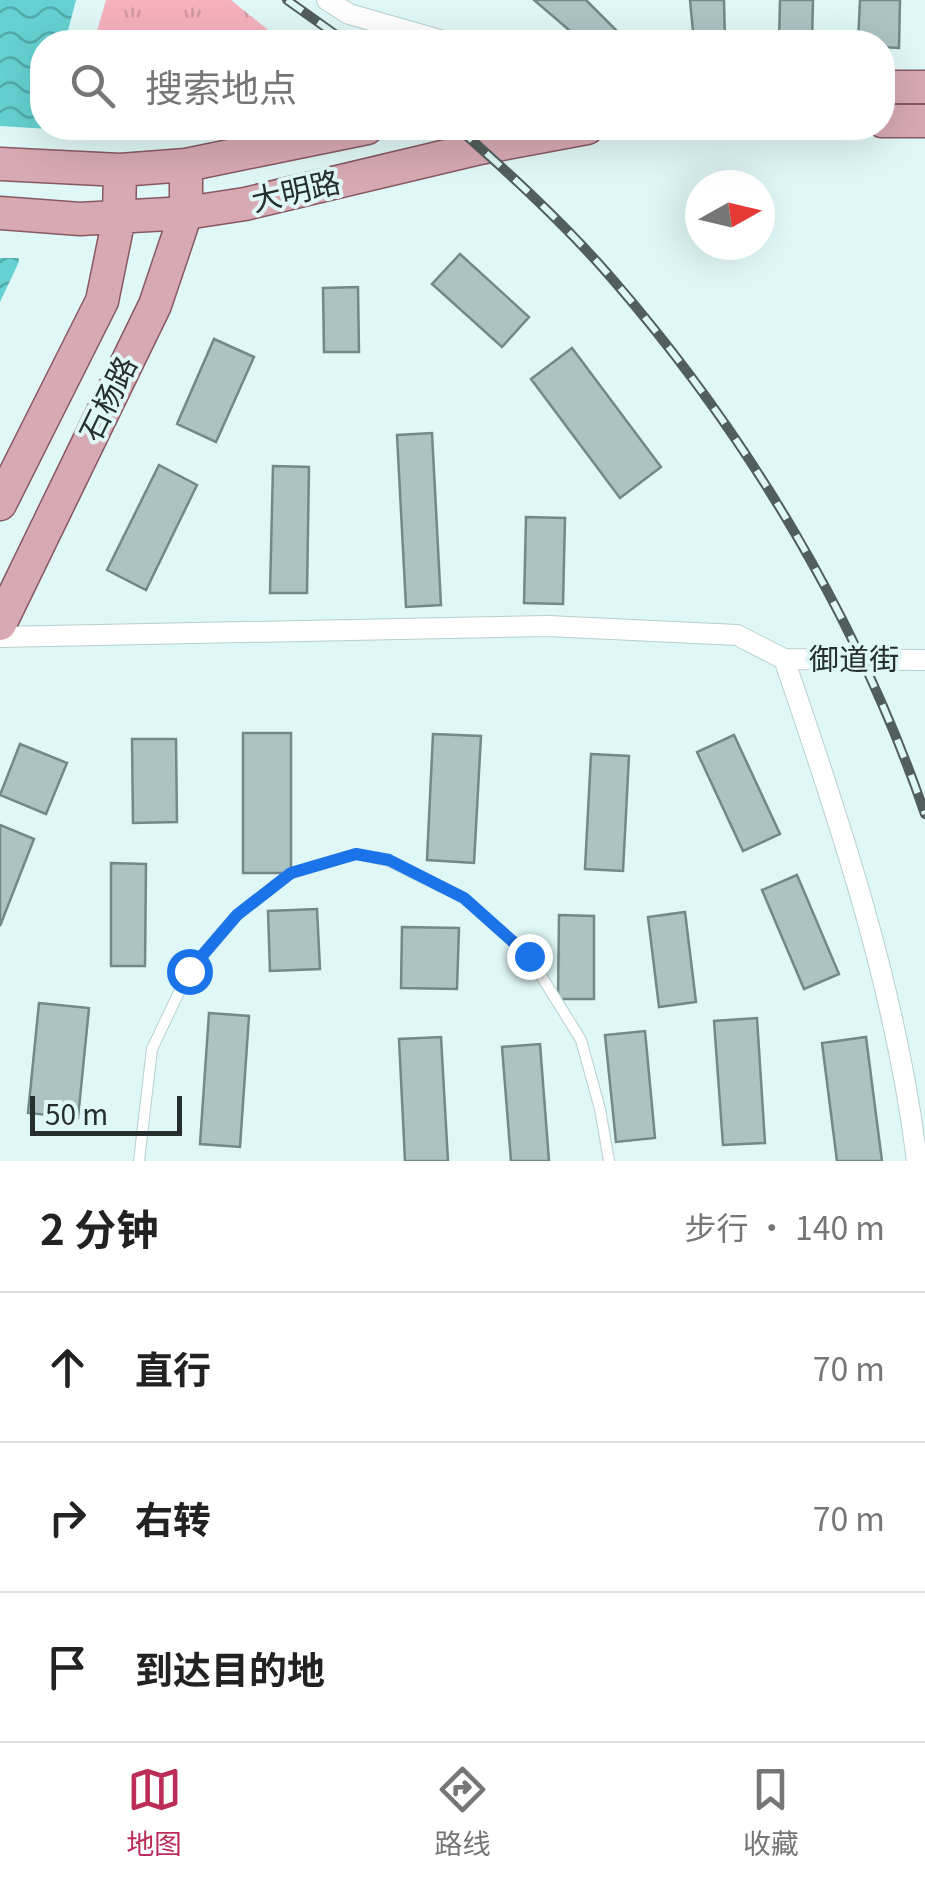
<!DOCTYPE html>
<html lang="zh">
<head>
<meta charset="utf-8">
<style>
	:root { --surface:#fff; --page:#f2f2f2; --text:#222; --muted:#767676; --line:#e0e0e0; --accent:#bb2c58 }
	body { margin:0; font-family:Georgia,"Noto Sans SC",serif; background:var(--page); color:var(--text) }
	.compass { position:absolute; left:685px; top:170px; width:90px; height:90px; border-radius:50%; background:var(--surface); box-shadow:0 10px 40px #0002; rotate:82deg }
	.scale { position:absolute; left:30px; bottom:25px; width:152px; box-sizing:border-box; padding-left:10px; border:5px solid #262e2e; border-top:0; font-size:28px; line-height:35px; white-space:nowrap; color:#262e2e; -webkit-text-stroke:8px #dff7f6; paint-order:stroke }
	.stop { position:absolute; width:30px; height:30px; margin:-22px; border:8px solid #1a73e8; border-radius:50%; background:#fff }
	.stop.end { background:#1a73e8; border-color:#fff; box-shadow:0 2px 10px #0008 }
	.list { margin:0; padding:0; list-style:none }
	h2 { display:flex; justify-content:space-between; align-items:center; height:130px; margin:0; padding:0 40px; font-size:42px }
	h2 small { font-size:32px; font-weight:400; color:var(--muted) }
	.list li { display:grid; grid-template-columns:65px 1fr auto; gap:30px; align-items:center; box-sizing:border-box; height:150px; padding:0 40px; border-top:2px solid var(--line) }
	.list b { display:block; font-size:38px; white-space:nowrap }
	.list em { font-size:32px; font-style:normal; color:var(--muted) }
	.icon { flex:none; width:55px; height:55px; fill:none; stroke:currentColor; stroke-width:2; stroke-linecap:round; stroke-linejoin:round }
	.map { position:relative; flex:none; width:925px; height:1161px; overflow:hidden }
	.search { position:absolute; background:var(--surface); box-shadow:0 10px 40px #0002; left:30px; right:30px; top:30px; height:110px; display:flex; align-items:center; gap:25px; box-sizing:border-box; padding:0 35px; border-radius:40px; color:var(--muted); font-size:38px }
	.sheet { height:580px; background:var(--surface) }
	nav { display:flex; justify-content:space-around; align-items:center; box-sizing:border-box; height:140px; border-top:2px solid var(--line); background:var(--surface); font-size:28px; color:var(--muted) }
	nav a { display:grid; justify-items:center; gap:5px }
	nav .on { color:var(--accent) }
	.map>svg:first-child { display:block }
	.park { fill:url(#park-tufts) }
	.water { fill:url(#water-waves) }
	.pier { fill:#dff7f6 }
	.building { fill:#adc3c3; stroke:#738888; stroke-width:2.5 }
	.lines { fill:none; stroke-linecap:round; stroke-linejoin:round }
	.lane-casing { stroke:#b8cfcf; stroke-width:12 }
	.street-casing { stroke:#b8cfcf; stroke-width:22 }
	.primary-casing { stroke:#885963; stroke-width:35 }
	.lane { stroke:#fff; stroke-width:10 }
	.street { stroke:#fff; stroke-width:20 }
	.primary { stroke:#d7a9b2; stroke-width:32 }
	.rail-casing { stroke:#525e5d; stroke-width:10 }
	.rail { stroke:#dff7f6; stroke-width:6; stroke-dasharray:19; stroke-linecap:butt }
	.route { stroke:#1a73e8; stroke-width:12 }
	.labels { text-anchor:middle; stroke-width:8; stroke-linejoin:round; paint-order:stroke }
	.street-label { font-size:30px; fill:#262e2e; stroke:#dff7f6 }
</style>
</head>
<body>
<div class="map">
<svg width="925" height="1161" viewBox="0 0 925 1161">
	<defs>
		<pattern id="park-tufts" width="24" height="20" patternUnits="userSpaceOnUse" patternTransform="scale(2.5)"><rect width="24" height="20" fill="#f5b2bd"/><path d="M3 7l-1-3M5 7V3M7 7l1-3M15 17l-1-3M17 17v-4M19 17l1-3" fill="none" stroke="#d299a3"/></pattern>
		<pattern id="water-waves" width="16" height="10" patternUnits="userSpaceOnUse" patternTransform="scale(2.5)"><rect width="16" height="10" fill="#65d1d2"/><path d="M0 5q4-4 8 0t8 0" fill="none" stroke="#53aaab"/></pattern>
	</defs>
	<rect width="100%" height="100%" fill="#dff7f6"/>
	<path class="park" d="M106,0H231L283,42H94Z"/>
	<path class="water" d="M0,0H76L65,42H42L45,128L18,264L0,302Z"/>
	<path class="pier" d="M0,126L49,129L24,258H0Z"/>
	<path class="building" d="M534,0H586L628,42H583Z
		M690,0H724L725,42H694Z
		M780,0H813L812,42H779Z
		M860,0H900L899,48L882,47V42H858Z
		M460,254L529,317L502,347L432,284Z
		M358,287L359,352H324L323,288Z
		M214,339L254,357L216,442L177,424Z
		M572,348L661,467L620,498L531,379Z
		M432,433L441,605L406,607L397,435Z
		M159,465L197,485L146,590L107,570Z
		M273,466L309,467L307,593H270Z
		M526,517L565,518L563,604L524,603Z
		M243,733H291V873H243Z
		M433,734L481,736L474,863L427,860Z
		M734,735L780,834L743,851L697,752Z
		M132,739H176L177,822L133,823Z
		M20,744L67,763L46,814L0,795Z
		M591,754L629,756L623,871L585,869Z
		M0,825L34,839L0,926Z
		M111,863L146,864L145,966H111Z
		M797,875L839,974L804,989L762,890Z
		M317,909L320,969L270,971L268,911Z
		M685,912L696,1002L659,1007L648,917Z
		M559,915L594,916V999H558Z
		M402,927L459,928L457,989L401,988Z
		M39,1003L89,1008L78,1118L28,1113Z
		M209,1013L249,1016L240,1147L200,1144Z
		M757,1018L765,1143L723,1145L714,1021Z
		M645,1031L655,1138L616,1142L605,1035Z
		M441,1037L448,1161H405L399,1039Z
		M866,1037L882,1161H837L822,1043Z
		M540,1044L549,1161H511L502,1047Z"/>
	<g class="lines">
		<defs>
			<path id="lane" d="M139,1161L152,1049L189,971L237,915L291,873L356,854L389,861L464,898L529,956L581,1040L600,1109L609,1161"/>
			<path id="street" d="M327,0L349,14L447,42
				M0,637L548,626L737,635L784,659C840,822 896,989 917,1161
				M784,659L925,660"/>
			<path id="primary" d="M882,87H925
				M882,121H925
				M0,164L120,170L186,165L367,128
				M0,213L80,219L186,213L245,204L480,148L587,128
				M0,504L102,301L119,218L120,170
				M0,624L155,305L186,213V165"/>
		</defs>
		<use href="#lane" class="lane-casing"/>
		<use href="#street" class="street-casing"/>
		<use href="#primary" class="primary-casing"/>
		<use href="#lane" class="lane"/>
		<use href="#street" class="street"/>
		<use href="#primary" class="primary"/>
		<defs>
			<path id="rail" d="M287,0L346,42
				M458,128C512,176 567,226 614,281C749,437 858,620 925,814"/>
		</defs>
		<use href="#rail" class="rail-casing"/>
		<use href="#rail" class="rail"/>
	</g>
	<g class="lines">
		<path class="route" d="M189,971L237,915L291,873L356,854L389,860L464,898L529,956"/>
	</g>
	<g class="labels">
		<g class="street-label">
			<text transform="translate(296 192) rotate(-13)" y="10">大明路</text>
			<text transform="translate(109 399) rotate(-64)" y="10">石杨路</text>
			<text x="854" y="670">御道街</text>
		</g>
	</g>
</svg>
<svg class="compass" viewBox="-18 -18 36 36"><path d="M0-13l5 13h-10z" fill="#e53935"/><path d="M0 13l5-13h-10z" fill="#767676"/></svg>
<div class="scale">50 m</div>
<div class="stop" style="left:189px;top:971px"></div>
<div class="stop end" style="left:529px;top:956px"></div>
<div class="search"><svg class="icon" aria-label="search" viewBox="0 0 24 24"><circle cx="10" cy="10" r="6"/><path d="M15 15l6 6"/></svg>搜索地点</div>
</div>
<section class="sheet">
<h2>2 分钟<small>步行 · 140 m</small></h2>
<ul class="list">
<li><svg class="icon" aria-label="ahead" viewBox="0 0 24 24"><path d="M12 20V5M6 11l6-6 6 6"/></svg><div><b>直行</b></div><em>70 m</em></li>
<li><svg class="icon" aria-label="right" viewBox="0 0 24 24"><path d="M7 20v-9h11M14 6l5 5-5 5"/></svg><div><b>右转</b></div><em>70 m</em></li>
<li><svg class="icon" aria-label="arrive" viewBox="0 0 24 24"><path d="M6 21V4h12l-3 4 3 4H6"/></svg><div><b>到达目的地</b></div></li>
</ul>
</section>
<nav>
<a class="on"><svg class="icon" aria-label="map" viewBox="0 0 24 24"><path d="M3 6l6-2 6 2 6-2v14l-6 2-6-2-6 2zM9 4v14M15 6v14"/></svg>地图</a>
<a><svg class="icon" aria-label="directions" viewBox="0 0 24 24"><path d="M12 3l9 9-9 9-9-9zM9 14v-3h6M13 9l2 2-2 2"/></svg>路线</a>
<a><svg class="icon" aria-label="saved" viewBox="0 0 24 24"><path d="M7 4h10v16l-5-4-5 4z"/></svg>收藏</a>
</nav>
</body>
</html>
